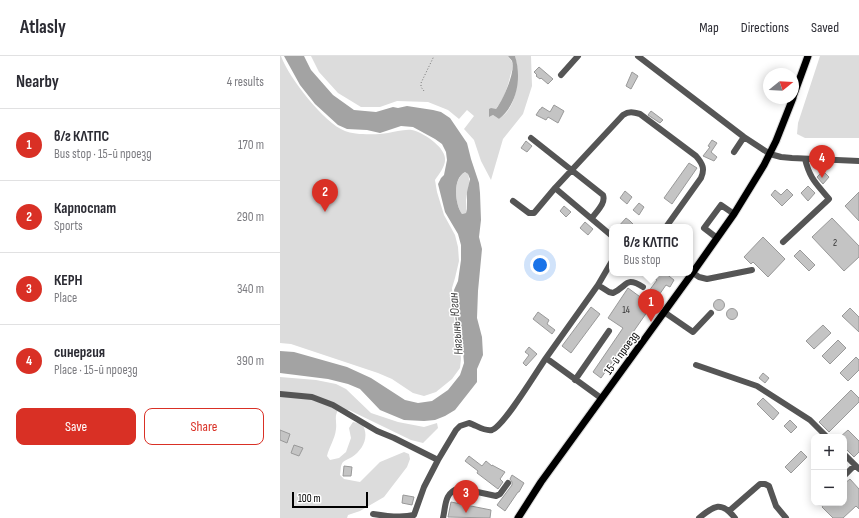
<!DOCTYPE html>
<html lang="en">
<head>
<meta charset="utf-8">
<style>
	:root { --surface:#fff; --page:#f7f7f7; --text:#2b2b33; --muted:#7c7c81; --line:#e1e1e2; --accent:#d93025 }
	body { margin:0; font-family:"Sofia Sans Condensed",sans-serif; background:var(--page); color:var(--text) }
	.controls { position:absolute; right:12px; bottom:12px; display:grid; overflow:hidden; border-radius:8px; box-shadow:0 2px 10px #0003 }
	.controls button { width:36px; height:36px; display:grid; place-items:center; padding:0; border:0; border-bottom:1px solid var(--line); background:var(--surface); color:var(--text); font:20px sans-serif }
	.compass { position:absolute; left:483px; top:12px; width:36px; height:36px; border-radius:50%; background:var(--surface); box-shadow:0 2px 10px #0003; rotate:72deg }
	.scale { position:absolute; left:12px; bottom:10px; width:76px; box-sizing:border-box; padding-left:4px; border:2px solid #000; border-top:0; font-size:11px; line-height:14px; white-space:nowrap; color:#000; -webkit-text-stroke:3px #fff; paint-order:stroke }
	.you { position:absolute; left:260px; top:209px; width:14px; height:14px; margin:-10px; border:3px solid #fff; border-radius:50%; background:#1a73e8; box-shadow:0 0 0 6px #1a73e833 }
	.badge { display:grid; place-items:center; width:26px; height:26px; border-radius:50%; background:var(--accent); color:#fff; font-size:13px; font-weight:700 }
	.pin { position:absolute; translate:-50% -33px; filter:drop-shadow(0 1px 2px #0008) }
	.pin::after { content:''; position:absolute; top:21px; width:14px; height:12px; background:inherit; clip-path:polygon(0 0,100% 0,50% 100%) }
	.popup { position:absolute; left:329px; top:168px; width:84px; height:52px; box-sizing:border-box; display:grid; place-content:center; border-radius:8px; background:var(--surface); filter:drop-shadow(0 1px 3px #0005); font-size:13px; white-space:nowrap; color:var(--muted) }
	.popup b { font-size:15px; color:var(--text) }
	.popup::after { content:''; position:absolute; left:50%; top:100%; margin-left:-8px; border:8px solid transparent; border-top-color:var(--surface) }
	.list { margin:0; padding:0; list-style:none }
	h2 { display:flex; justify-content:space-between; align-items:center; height:52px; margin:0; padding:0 16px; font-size:17px }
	h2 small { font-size:13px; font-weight:400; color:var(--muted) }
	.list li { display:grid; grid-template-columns:26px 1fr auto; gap:12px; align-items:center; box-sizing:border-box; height:72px; padding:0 16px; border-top:1px solid var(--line) }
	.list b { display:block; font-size:15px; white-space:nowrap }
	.list p { margin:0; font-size:13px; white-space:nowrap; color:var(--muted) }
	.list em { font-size:13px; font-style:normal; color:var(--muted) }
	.actions { display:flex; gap:8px; padding:12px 16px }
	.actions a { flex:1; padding:9px 0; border:1px solid var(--accent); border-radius:8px; text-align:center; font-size:14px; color:var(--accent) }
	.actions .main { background:var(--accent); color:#fff }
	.map { position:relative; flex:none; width:579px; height:462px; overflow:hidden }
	header { display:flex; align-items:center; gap:24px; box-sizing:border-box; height:56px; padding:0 20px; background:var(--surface); border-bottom:1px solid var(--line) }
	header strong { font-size:19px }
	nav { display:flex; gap:22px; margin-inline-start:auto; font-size:14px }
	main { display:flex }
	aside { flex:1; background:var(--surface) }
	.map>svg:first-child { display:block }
	.green { fill:#dcdcdc }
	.water { fill:#a3a3a3; fill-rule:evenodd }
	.building { fill:#c4c4c4; stroke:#999 }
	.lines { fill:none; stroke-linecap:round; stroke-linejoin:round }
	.major-casing { stroke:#dbdbdb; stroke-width:9 }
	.path { stroke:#777; stroke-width:1; stroke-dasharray:1 2; stroke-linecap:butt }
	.minor { stroke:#555; stroke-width:6 }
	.major { stroke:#000; stroke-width:7 }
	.labels { text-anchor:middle; stroke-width:3; stroke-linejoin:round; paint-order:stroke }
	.number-label { font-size:10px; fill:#313131 }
	.street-label { font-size:12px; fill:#000; stroke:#fff }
	.water-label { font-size:13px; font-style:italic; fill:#444; stroke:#fff }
</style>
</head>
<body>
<header>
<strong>Atlasly</strong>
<nav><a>Map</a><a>Directions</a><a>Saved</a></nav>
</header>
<main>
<aside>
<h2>Nearby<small>4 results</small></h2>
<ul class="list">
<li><span class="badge">1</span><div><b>в/г КЛТПС</b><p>Bus stop · 15-й проезд</p></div><em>170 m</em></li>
<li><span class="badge">2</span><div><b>Карпоспат</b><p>Sports</p></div><em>290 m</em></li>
<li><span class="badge">3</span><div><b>КЕРН</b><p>Place</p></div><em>340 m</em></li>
<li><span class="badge">4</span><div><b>синергия</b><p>Place · 15-й проезд</p></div><em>390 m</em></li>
</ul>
<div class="actions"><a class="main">Save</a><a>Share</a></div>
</aside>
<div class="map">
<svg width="579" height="462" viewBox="0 0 579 462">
	<rect width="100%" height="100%" fill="#fff"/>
	<path class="green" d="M0,0H1C9,22 44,67 65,75C74,79 97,79 108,77C115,76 124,73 132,74C142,76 164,90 165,102C166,110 159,118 155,124L157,136L164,159L175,179L178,191L179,205L175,222L172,232L173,251L180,286L181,303L180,312L172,323L156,336L144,340L133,337L112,323L98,317L11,288L0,287Z
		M31,0H228C229,2 231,4 232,6C234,11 231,16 230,21C226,38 221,48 209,61L213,59L219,63C221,61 224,59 226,57C238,43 240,17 235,0H251L252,30L243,58L223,83L211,124L201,105L194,84L184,73L194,60L187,54L179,63L168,54L148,46L117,45L100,51H81L58,37L39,16Z
		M540,0H579V82H525L517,78L518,67Z
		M185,116L188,118C191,127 187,135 186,144C186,149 187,152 186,157L182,158C175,147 172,124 185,116Z
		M0,321L36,324L56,328L66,333L91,357L118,366L144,371L157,367L158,372L143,387L131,384L69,354H58C54,361 57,366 56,373C55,383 49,391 47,400L50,404L59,402L66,396L71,382L69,372L73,366L82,368C90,380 83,394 72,401C69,403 65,404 63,406C60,410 61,414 60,419L64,423L80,426L100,406L124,396L129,398L130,403L127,411L104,441L80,455L68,459L67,462H0Z"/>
	<path class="water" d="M4,0H24L31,14L53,39L74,54L96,56L113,51L118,52L127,50L153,54L161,56L170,62L187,87L191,103L199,127L200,137L201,164L199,181L202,193L198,235L197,262L202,281L203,299L197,313V326L175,354L165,360L155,364L144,365L124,364L100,354L80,333L68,328L48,323L0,317V295L14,296L67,311L91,322L125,344L138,347L152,345L168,334L180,319L184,307L182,282L176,258L174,234L178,225L181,204V189L178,178L165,156L158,128L161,122L164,119L167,104L166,96L162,88L155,83L133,71L121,70L100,77L87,74L67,73L58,69L35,48L20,29ZM185,116L188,118L190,123L187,136V153L186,157L182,158C175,148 172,123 185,116Z
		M228,0H235C242,22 237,49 219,63L213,59L209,61V53L211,52L216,53C223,44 236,15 232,5C231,3 229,2 228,0Z"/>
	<path class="building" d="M259,11L273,23L268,28L261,22L260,23L256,20L257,19L254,16Z
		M352,16L358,20L351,33L346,30Z
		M274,49L284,55L278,67L268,61L266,64L256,59L260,53H261L262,51L270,56Z
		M371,55L383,64L380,67L368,59Z
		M432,84L437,87L431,96L437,101L434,105L423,100L430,91L428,90Z
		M246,85L252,90L247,96L241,92Z
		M409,107L417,112L392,148L384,142Z
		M543,115L549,121L543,128L537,121Z
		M528,130L535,137L528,145L521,137Z
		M507,133L513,139L502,150L491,139L495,134L501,139Z
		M345,135L352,141L347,148L340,142Z
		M579,136V165L565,150Z
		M359,147L364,151L359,159L353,154Z
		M284,150L291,156L286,161L280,155Z
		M346,162L350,165L356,171H338Z
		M552,162L579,190V201L564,215L532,181Z
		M305,166L313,173L308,179L300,172Z
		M483,181L505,203L488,221L473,206L471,208L464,201Z
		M520,194L535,209L529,215L514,200Z
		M367,217H385L394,224L390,231L386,229L321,322L313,316L343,272L328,262L348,232L363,243L377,224Z
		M433.5 249a5.5 5.5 0 1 1 11 0a5.5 5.5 0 1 1-11 0Z
		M311,251L320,258L291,297L282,290Z
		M570,252L579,261V276L562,260Z
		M446.5 258a5.5 5.5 0 1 1 11 0a5.5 5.5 0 1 1-11 0Z
		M258,256L269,264L267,268L275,274L272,278L253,263Z
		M543,269L551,277L534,293L526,285Z
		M558,284L566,292L550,308L542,300Z
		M249,291L257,298L246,310L243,307L249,299L245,296Z
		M576,301L579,304V314L568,325L560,317Z
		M483,317L489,322L485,327L479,322Z
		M571,334L579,342V346L549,376L539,366Z
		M483,342L499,357L493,364L477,348Z
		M510,364L517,371L511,377L504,370Z
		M0,374L10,378L7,387L0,384Z
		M568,374L579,385V396L574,401L564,391V381H560Z
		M14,389L23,392L19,400L11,397Z
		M521,395L527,401L511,417L505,411Z
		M189,400L202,410L206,405L212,410V409L225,416L220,423L223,426L218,433L197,417L198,415L185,405Z
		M64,410L72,411L71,420H63Z
		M232,419L244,427L239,436H238L225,455L217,449L232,429V426L230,423Z
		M570,423L579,433V453L576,450L563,462H553L542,451L545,447H564V428Z
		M123,439L134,441L132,449L122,447Z
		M171,446L211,454L210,462L168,461Z"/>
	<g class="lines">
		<defs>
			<path id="major" d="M513,41L528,0
				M238,462L261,426L411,219L454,158L484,109L496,85L513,42"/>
		</defs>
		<use href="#major" class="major-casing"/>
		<path class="path" d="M144,35L141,31V27L154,0"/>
		<path class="minor" d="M358,0L464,81L490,98L501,101L512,102L579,105
			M281,19L298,0
			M251,82L323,139C326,147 317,155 312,162
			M454,96L464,81
			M233,145L249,157H254L275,132
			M332,180L275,132L343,59C349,55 353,56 360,58L416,100C423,108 425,113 421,122L386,171
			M437,182L424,172L441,149L454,158
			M503,186L549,143C536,127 530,123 525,103
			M413,217L419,221L427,223L472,214
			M318,229L329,236L333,237C348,230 345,220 363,231
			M384,256L413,276L431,257
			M416,309L477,330L530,364L547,381
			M295,324L329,275
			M0,338L32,341L53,349L97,375L114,382L158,404
			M321,342L266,302L318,229L332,205
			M564,398L579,413
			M564,420L575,409
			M449,455L480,428H485L489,430L496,450L506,462
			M93,458C105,460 123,462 134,459L144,431L158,404L176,374L180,370L189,367C196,369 205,376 212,374C224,370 257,315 266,302
			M163,462C166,449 164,437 179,432L216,440L220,438L228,427
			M419,462C434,450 441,444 455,462"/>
		<use href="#major" class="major"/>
	</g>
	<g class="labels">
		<g class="number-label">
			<text x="555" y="190">2</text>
			<text x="346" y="257">14</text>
		</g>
		<g class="street-label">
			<text transform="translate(341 297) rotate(-54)" y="4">15-й проезд</text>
		</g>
		<g class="water-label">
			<text transform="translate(175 268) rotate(-95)" y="5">Нягынь-Юган</text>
		</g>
	</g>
</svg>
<div class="controls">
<button>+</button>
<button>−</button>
</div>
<svg class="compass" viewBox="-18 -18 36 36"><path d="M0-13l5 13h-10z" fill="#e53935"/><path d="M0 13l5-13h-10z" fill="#7c7c81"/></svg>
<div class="scale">100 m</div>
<div class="you"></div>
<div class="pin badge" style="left:371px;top:266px">1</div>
<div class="popup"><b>в/г КЛТПС</b>Bus stop</div>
<div class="pin badge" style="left:45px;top:156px">2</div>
<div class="pin badge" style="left:186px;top:457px">3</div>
<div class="pin badge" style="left:542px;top:122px">4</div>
</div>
</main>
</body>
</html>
